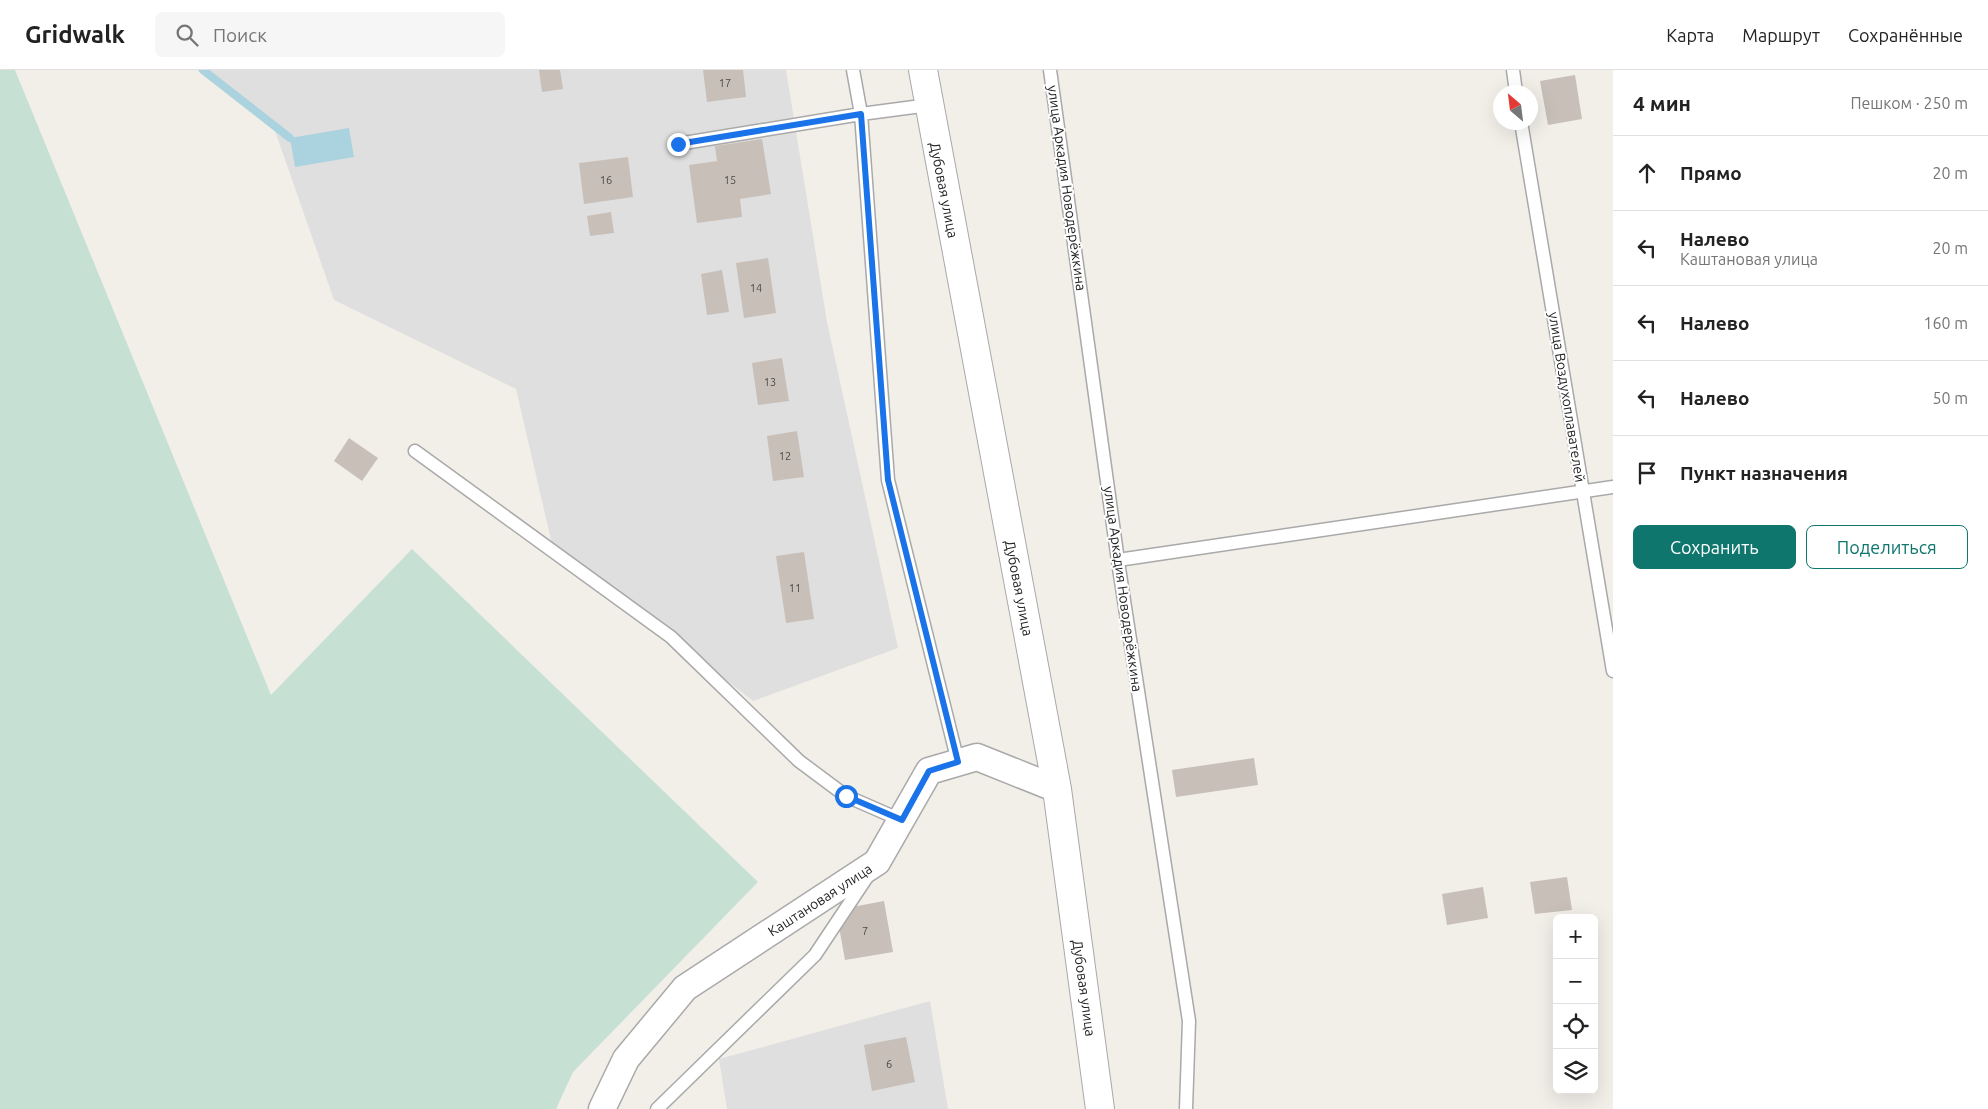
<!DOCTYPE html>
<html lang="ru">
<head>
<meta charset="utf-8">
<style>
	:root { --surface:#fff; --page:#f6f6f6; --text:#222; --muted:#767676; --line:#e0e0e0; --accent:#0f766e }
	body { margin:0; font-family:Ubuntu,sans-serif; background:var(--page); color:var(--text) }
	.controls { position:absolute; right:15px; bottom:15px; display:grid; overflow:hidden; border-radius:8px; box-shadow:0 5px 20px #0002 }
	.controls button { width:45px; height:45px; display:grid; place-items:center; padding:0; border:0; border-bottom:1px solid var(--line); background:var(--surface); color:var(--text); font:25px sans-serif }
	.compass { position:absolute; left:1493px; top:15px; width:45px; height:45px; border-radius:50%; background:var(--surface); box-shadow:0 5px 20px #0002; rotate:332deg }
	.stop { position:absolute; width:15px; height:15px; margin:-11px; border:4px solid #1a73e8; border-radius:50%; background:#fff }
	.stop.end { background:#1a73e8; border-color:#fff; box-shadow:0 1px 5px #0008 }
	.list { margin:0; padding:0; list-style:none }
	h2 { display:flex; justify-content:space-between; align-items:center; height:65px; margin:0; padding:0 20px; font-size:21px }
	h2 small { font-size:16px; font-weight:400; color:var(--muted) }
	.list li { display:grid; grid-template-columns:32px 1fr auto; gap:15px; align-items:center; box-sizing:border-box; height:75px; padding:0 20px; border-top:1px solid var(--line) }
	.list b { display:block; font-size:19px; white-space:nowrap }
	.list p { margin:0; font-size:16px; white-space:nowrap; color:var(--muted) }
	.list em { font-size:16px; font-style:normal; color:var(--muted) }
	.actions { display:flex; gap:10px; padding:15px 20px }
	.actions a { flex:1; padding:11px 0; border:1px solid var(--accent); border-radius:8px; text-align:center; font-size:18px; color:var(--accent) }
	.actions .main { background:var(--accent); color:#fff }
	.icon { flex:none; width:28px; height:28px; fill:none; stroke:currentColor; stroke-width:2; stroke-linecap:round; stroke-linejoin:round }
	.map { position:relative; flex:none; width:1613px; height:1039px; overflow:hidden }
	header { display:flex; align-items:center; gap:30px; box-sizing:border-box; height:70px; padding:0 25px; background:var(--surface); border-bottom:1px solid var(--line) }
	header strong { font-size:24px }
	nav { display:flex; gap:28px; margin-inline-start:auto; font-size:18px }
	.search { width:350px; height:45px; background:var(--page); display:flex; align-items:center; gap:12px; box-sizing:border-box; padding:0 18px; border-radius:8px; color:var(--muted); font-size:19px }
	main { display:flex }
	aside { flex:1; background:var(--surface) }
	.map>svg:first-child { display:block }
	.residential { fill:#e0dfdf }
	.wetland { fill:#c6e0d4 }
	.water { fill:#aad3df }
	.lines { fill:none; stroke-linecap:round; stroke-linejoin:round }
	.stream { stroke:#aad3df; stroke-width:8 }
	.building { fill:#c7bfb8 }
	.service-casing { stroke:#a9a9a9; stroke-width:15 }
	.minor-casing { stroke:#a9a9a9; stroke-width:29 }
	.tertiary-casing { stroke:#a9a9a9; stroke-width:30 }
	.service { stroke:#fff; stroke-width:12 }
	.minor { stroke:#fff; stroke-width:26 }
	.tertiary { stroke:#fff; stroke-width:28 }
	.route { stroke:#1a73e8; stroke-width:6 }
	.labels { text-anchor:middle; stroke-width:4; stroke-linejoin:round; paint-order:stroke }
	.number-label { font-size:11px; fill:#4b4948 }
	.street-label { font-size:14px; fill:#222; stroke:#fff }
</style>
</head>
<body>
<header>
<strong>Gridwalk</strong>
<div class="search"><svg class="icon" aria-label="search" viewBox="0 0 24 24"><circle cx="10" cy="10" r="6"/><path d="M15 15l6 6"/></svg>Поиск</div>
<nav><a>Карта</a><a>Маршрут</a><a>Сохранённые</a></nav>
</header>
<main>
<div class="map">
<svg width="1613" height="1039" viewBox="0 0 1613 1039">
	<rect width="100%" height="100%" fill="#f2efe9"/>
	<path class="residential" d="M197,0H786L827,252L898,578L753,631L552,474L516,319L334,230L273,55Z
		M930,931L948,1039H727L719,989Z"/>
	<path class="wetland" d="M0,0H15L271,625L412,479L758,812L573,1002L556,1039H0Z"/>
	<path class="water" d="M349,58L354,87L295,97L290,68Z"/>
	<g class="lines">
		<path class="stream" d="M203,0L290,68"/>
	</g>
	<path class="building" d="M539,0H560L563,19L542,22Z
		M703,0H743L746,27L707,32Z
		M1575,5L1582,49L1548,55L1540,11Z
		M762,69L771,124L740,129L742,147L697,153L689,95L717,91L715,76Z
		M628,87L633,127L584,134L579,93Z
		M611,142L614,163L590,166L587,146Z
		M768,188L776,243L744,248L736,193Z
		M722,200L729,242L707,245L701,204Z
		M782,288L789,331L758,335L752,293Z
		M797,361L804,407L773,411L767,366Z
		M349,368L378,388L362,411L334,391Z
		M804,482L814,549L786,553L776,486Z
		M1254,688L1258,715L1176,727L1172,700Z
		M1567,807L1572,840L1535,844L1530,812Z
		M1483,817L1488,848L1447,855L1442,824Z
		M884,831L893,882L845,890L836,840Z
		M906,967L915,1012L872,1021L864,975Z"/>
	<g class="lines">
		<defs>
			<path id="service" d="M853,0L861,44L888,410L958,692
				M1050,0L1119,498L1189,951L1186,1039
				M1513,0L1516,22
				M1521,52L1613,601
				M678,74L861,44L929,35
				M415,381L671,567L799,691L846,726L901,750
				M1118,490L1613,417
				M657,1039L815,885L867,807"/>
			<path id="minor" d="M602,1039L626,989L685,918L877,792L929,701L977,687L1057,719"/>
			<path id="tertiary" d="M923,0L1057,719L1100,1039"/>
		</defs>
		<use href="#service" class="service-casing"/>
		<use href="#minor" class="minor-casing"/>
		<use href="#tertiary" class="tertiary-casing"/>
		<use href="#service" class="service"/>
		<use href="#minor" class="minor"/>
		<use href="#tertiary" class="tertiary"/>
	</g>
	<g class="lines">
		<path class="route" d="M678,74L861,44L888,410L958,692L929,701L902,750L846,726"/>
	</g>
	<g class="labels">
		<g class="number-label">
			<text x="725" y="17">17</text>
			<text x="606" y="114">16</text>
			<text x="730" y="114">15</text>
			<text x="756" y="222">14</text>
			<text x="770" y="316">13</text>
			<text x="785" y="390">12</text>
			<text x="795" y="522">11</text>
			<text x="865" y="865">7</text>
			<text x="889" y="998">6</text>
		</g>
		<g class="street-label">
			<text transform="translate(1067 118) rotate(82)" y="5">улица Аркадия Новодерёжкина</text>
			<text transform="translate(944 120) rotate(79)" y="5">Дубовая улица</text>
			<text transform="translate(1567 327) rotate(81)" y="5">улица Воздухоплавателей</text>
			<text transform="translate(1019 518) rotate(79)" y="5">Дубовая улица</text>
			<text transform="translate(1123 519) rotate(82)" y="5">улица Аркадия Новодерёжкина</text>
			<text transform="translate(820 830) rotate(-33)" y="5">Каштановая улица</text>
			<text transform="translate(1084 918) rotate(82)" y="5">Дубовая улица</text>
		</g>
	</g>
</svg>
<div class="controls">
<button>+</button>
<button>−</button>
<button><svg class="icon" aria-label="locate" viewBox="0 0 24 24"><circle cx="12" cy="12" r="6"/><path d="M12 2v4M12 18v4M2 12h4M18 12h4"/></svg></button>
<button><svg class="icon" aria-label="layers" viewBox="0 0 24 24"><path d="M12 4l9 5-9 5-9-5zM3 14l9 5 9-5"/></svg></button>
</div>
<svg class="compass" viewBox="-18 -18 36 36"><path d="M0-13l5 13h-10z" fill="#e53935"/><path d="M0 13l5-13h-10z" fill="#767676"/></svg>
<div class="stop" style="left:846px;top:726px"></div>
<div class="stop end" style="left:678px;top:74px"></div>
</div>
<aside>
<h2>4 мин<small>Пешком · 250 m</small></h2>
<ul class="list">
<li><svg class="icon" aria-label="ahead" viewBox="0 0 24 24"><path d="M12 20V5M6 11l6-6 6 6"/></svg><div><b>Прямо</b></div><em>20 m</em></li>
<li><svg class="icon" aria-label="left" viewBox="0 0 24 24"><path d="M17 20v-9H6M10 6l-5 5 5 5"/></svg><div><b>Налево</b><p>Каштановая улица</p></div><em>20 m</em></li>
<li><svg class="icon" aria-label="left" viewBox="0 0 24 24"><path d="M17 20v-9H6M10 6l-5 5 5 5"/></svg><div><b>Налево</b></div><em>160 m</em></li>
<li><svg class="icon" aria-label="left" viewBox="0 0 24 24"><path d="M17 20v-9H6M10 6l-5 5 5 5"/></svg><div><b>Налево</b></div><em>50 m</em></li>
<li><svg class="icon" aria-label="arrive" viewBox="0 0 24 24"><path d="M6 21V4h12l-3 4 3 4H6"/></svg><div><b>Пункт назначения</b></div></li>
</ul>
<div class="actions"><a class="main">Сохранить</a><a>Поделиться</a></div>
</aside>
</main>
</body>
</html>
